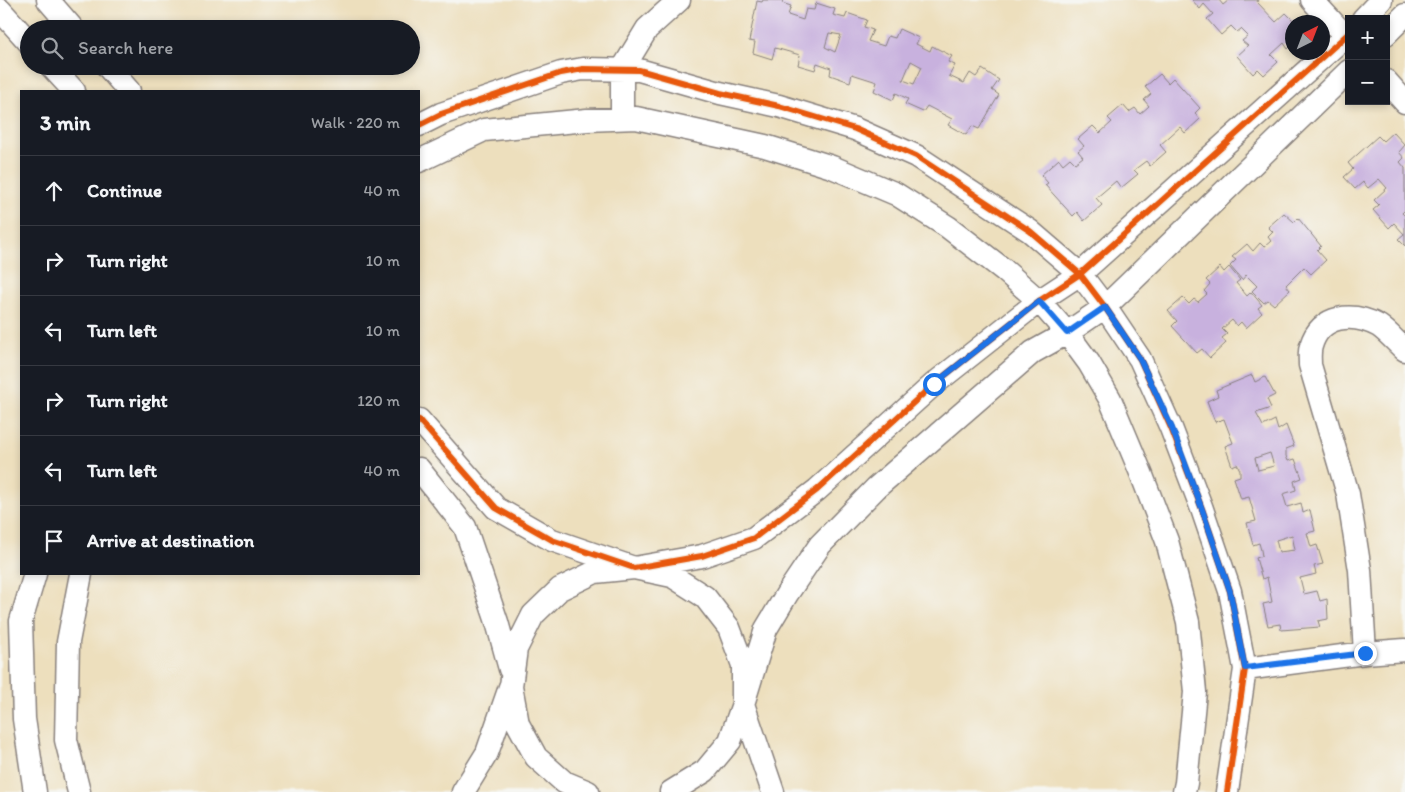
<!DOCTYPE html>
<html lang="en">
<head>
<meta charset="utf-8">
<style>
	:root { --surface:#171b24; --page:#242831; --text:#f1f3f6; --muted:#9ea1a6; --line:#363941 }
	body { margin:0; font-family:Itim,sans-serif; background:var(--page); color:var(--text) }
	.controls { position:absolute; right:15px; top:15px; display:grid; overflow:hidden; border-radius:0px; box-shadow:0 2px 8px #0003 }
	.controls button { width:45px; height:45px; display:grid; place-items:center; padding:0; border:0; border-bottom:1px solid var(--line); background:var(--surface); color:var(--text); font:25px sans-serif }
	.compass { position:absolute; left:1285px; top:15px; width:45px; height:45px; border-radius:50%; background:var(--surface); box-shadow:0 2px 8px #0003; rotate:42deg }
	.stop { position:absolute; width:15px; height:15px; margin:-11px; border:4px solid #1a73e8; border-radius:50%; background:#fff }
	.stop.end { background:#1a73e8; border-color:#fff; box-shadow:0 1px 5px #0008 }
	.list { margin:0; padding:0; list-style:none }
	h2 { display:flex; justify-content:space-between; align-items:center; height:65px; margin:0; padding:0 20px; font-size:21px }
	h2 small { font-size:16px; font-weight:400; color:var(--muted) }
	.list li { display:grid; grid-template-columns:32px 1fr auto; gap:15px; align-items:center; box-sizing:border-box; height:70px; padding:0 20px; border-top:1px solid var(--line) }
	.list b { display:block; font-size:19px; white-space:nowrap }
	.list em { font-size:16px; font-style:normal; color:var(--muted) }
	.icon { flex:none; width:28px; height:28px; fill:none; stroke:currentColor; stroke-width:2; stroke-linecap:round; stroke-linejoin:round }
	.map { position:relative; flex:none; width:1405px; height:792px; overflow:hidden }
	.search { position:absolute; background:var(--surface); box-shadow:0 2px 8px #0003; left:20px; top:20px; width:400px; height:55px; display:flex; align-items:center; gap:12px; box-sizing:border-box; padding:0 18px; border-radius:28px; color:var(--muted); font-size:19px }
	.panel { position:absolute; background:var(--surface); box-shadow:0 2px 8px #0003; left:20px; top:90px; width:400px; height:485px; border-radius:0px }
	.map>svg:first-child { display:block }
	.building { fill:#c8b1de; fill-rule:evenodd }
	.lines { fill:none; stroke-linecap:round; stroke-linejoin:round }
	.street-casing { stroke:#88807c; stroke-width:25 }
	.street { stroke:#fff; stroke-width:22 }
	.cycleway-casing { stroke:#f6f6f2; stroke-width:9 }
	.cycleway { stroke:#e8590c; stroke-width:6 }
	.route { stroke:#1a73e8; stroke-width:6 }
</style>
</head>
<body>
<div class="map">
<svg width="1405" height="792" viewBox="0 0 1405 792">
	<rect width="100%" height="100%" fill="#f6f6f2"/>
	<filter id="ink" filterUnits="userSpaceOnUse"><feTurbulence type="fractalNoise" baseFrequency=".02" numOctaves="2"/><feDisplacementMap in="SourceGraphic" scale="10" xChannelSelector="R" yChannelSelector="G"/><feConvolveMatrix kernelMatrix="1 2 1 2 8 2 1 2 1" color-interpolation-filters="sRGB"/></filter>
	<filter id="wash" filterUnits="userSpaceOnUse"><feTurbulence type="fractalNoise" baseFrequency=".0096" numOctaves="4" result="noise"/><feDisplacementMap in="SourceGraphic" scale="20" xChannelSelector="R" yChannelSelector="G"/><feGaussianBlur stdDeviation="1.12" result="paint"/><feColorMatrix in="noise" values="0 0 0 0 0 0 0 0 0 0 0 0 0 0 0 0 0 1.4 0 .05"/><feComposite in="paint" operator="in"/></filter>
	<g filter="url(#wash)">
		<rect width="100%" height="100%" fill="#eddfbd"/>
		<g id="blocks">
			<path class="building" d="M763,0H783L782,3L791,6L788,15L803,20L806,9L814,10L816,3L835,9L833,15L845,18L847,13L867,20L864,27L873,30L868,41L884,46L888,36L895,38L899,29L919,38L916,44L930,51L932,46L952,56L948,62L955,65L949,76L964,83L970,73L976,77L982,69L999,80L992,90L999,95L979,129L972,126L966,135L948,125L952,119L927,106L923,112L905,104L908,99L896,93L893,100L874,91L877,82L852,74L850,82L830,75L831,68L817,63L815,70L798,65L800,55L775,48L772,59L753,53L755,42L749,41L757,1L762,2ZM829,33L841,35L835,52L825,47ZM911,61L922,67L914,84L903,80Z
				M1192,0H1219L1223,5L1229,0H1258L1257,2L1276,22L1286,13L1295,22H1292V45L1288,49L1284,43L1271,55L1278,62L1264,75L1258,69L1253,74L1237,56L1248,46L1242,41L1248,36L1241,29L1237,32L1231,26L1221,35L1207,19L1213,14L1204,4L1200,9Z
				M1160,74L1168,83L1173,78L1200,108L1195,113L1200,119L1185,133L1180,127L1160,145L1166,152L1150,166L1146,161L1134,170L1138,174L1121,188L1116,181L1096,198L1102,205L1084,221L1077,212L1073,216L1045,185L1048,183L1041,175L1059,159L1063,164L1070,158L1075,163L1083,157L1078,151L1084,146L1078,139L1093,126L1100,133L1112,122L1108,118L1123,105L1129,112L1135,108L1140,114L1149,106L1144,100L1151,94L1145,87Z
				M1393,132L1405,145L1399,152L1404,158L1400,162L1405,168V210L1402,213L1405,216V246L1398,239L1404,234L1394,223L1389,228L1373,210L1379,205L1374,200L1387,188L1379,179L1368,188L1363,182L1355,189L1344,177L1353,169L1348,163L1378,136L1383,141Z
				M1284,213L1294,222L1298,218L1321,246L1317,250L1326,260L1311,274L1304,267L1286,285L1290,290L1274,305L1268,300L1264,303L1252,291L1257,286L1246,275L1242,280L1230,266L1236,260L1232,257L1247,244L1253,251L1260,243L1264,247L1271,241L1268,237L1273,232L1268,227Z
				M1220,267L1224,272L1229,267L1240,280L1236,283L1247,296L1251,292L1262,305L1258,308L1262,313L1246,328L1241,322L1237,326L1232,320L1222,329L1227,334L1222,338L1226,343L1210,358L1202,349L1197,353L1172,326L1177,321L1168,311L1183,298L1189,304L1194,299L1198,302L1207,294L1204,291L1210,284L1206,280Z
				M1252,375L1255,382L1265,377L1275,395L1267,399L1271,408L1256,413L1263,426L1275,420L1278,430L1286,425L1294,446L1286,449V456L1288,461L1295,459L1302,478L1294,481L1296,490L1283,494L1287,507L1301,503L1303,513L1310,510L1315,531L1307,533L1311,547L1317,545L1323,564L1314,566L1316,574L1300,578L1304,594L1317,591L1320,601L1327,599L1328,619L1318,621L1320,627L1281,630L1280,624L1268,626L1263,604L1272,602L1267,577L1262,579L1256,558L1262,556L1261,550L1259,543L1253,545L1247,523L1256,521L1249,497L1241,499L1234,478L1240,476V470L1237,464L1232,466L1225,446L1233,443L1224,419L1215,422L1207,401L1218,396L1216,390ZM1270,453L1274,466L1258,470L1255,458ZM1292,535L1295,550L1279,552L1276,540Z"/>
		</g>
	</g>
	<g filter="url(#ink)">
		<use href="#blocks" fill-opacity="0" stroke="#88807c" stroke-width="1"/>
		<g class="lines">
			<defs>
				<path id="street" d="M48,0L73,29
					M1312,0L1349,40
					M0,10L29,42
					M1363,19L1381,0
					M1386,34L1405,15
					M51,66L74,91
					M107,66L129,91
					M1386,81L1405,102
					M622,118V70L647,29L679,0
					M419,125L441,114L561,73L583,69L639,70L720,93L779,106L855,129L916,156L1030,231L1080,274L1105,307L1140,359L1171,428L1202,509L1230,591L1245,669L1227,792
					M419,161L484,130L587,120L636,118L765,146L832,167L896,194L948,227L1004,270L1039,301L1067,333L1089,363L1110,399L1141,473L1167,541L1188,622L1195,692L1186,783L1184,792
					M419,420L496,508L552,540L634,568L702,556L754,538L817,490L934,384L1039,301L1080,274L1349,33
					M419,469L465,527L497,622L510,669
					M1365,653L1360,570L1348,494L1310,365C1310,359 1309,352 1311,346C1320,314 1353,312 1379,326C1388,332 1397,343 1405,350
					M1245,669L1365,653L1405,650
					M35,792L24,719L21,621L35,574
					M79,792L66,740L68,642L81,574
					M463,792L487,753L510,687
					M588,792L564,782L536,757L518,724L511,686L516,649L533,615L560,589L595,572L634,568L672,576L705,597L729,628L743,665V704L730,741L705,771L671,792
					M773,792L743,704L766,629L787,594L820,545L876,488L1033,352L1067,333L1105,307L1349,71"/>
			</defs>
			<use href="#street" class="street-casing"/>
			<use href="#street" class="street"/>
			<defs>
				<path id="cycleway" d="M419,125L441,114L561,73L583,69L639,70L720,93L779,106L855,129L916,156L1030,231L1080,274L1105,307L1140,359L1171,428L1202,509L1230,591L1245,669L1227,792
					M419,420L496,508L552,540L634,568L702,556L754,538L817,490L934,384L1039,301L1080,274L1349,33"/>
			</defs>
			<use href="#cycleway" class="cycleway-casing"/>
			<use href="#cycleway" class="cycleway"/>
		</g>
	</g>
	<g class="lines" filter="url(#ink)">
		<path class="route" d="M934,384L1039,301L1067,333L1105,307L1140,359L1172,428L1202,509L1230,591L1245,668L1365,653"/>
	</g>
</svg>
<div class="controls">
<button>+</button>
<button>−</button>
</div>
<svg class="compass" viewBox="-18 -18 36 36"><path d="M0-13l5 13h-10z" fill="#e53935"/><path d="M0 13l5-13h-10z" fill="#9ea1a6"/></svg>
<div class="stop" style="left:934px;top:384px"></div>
<div class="stop end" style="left:1365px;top:653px"></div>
<div class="search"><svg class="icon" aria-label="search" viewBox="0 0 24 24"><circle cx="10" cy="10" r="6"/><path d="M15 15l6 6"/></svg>Search here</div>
<section class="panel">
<h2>3 min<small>Walk · 220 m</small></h2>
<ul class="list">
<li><svg class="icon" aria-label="ahead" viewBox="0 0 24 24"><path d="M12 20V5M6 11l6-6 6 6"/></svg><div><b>Continue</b></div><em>40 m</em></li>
<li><svg class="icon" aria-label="right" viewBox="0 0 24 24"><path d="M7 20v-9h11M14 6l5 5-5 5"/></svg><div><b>Turn right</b></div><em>10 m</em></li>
<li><svg class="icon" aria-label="left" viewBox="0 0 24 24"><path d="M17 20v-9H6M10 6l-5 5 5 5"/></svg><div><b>Turn left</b></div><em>10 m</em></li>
<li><svg class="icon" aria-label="right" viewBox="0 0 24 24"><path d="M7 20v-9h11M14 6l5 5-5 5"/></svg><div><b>Turn right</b></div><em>120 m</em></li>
<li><svg class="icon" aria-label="left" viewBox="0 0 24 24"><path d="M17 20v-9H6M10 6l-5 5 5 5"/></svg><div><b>Turn left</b></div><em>40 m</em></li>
<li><svg class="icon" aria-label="arrive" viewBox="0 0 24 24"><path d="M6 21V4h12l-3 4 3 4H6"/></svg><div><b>Arrive at destination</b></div></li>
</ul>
</section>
</div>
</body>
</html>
